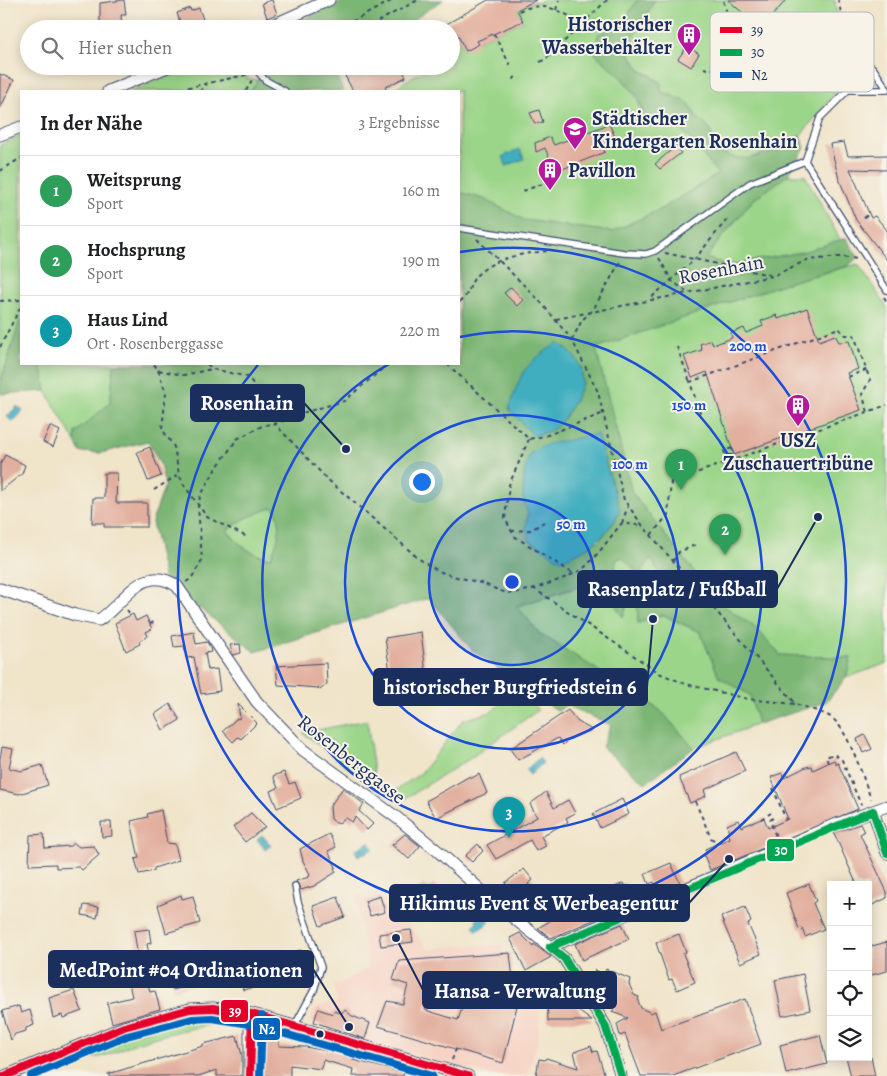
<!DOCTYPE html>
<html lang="de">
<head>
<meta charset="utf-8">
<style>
	:root { --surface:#fff; --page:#f2f2f2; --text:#202124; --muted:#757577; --line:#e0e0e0; --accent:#7c3aed }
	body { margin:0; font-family:Alegreya,serif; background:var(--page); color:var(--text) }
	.controls { position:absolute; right:15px; bottom:15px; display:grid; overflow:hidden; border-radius:0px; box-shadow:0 2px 12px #0003 }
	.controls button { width:45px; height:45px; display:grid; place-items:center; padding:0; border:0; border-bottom:1px solid var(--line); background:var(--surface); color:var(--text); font:25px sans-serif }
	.you { position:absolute; left:421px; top:481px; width:18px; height:18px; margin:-12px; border:4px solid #fff; border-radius:50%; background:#1a73e8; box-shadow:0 0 0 8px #1a73e833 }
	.badge { display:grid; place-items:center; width:32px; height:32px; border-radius:50%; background:var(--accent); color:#fff; font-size:16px; font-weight:700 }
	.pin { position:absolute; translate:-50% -41px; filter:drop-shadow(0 1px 2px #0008) }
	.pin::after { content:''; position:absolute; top:26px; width:18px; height:15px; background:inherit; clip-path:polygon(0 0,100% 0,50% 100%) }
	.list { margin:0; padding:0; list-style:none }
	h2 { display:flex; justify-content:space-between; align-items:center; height:65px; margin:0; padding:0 20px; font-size:21px }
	h2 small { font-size:16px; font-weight:400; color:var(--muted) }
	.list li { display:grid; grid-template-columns:32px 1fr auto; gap:15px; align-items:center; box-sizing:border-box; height:70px; padding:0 20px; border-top:1px solid var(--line) }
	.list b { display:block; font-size:19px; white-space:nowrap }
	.list p { margin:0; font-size:16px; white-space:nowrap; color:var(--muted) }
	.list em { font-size:16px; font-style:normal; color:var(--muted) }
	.icon { flex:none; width:28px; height:28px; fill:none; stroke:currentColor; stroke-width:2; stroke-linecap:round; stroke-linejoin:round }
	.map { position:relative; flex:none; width:887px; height:1076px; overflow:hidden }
	.search { position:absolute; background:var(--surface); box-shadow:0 2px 12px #0003; left:20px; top:20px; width:440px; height:55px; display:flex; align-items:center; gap:12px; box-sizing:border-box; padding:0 18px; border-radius:28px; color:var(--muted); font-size:19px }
	.panel { position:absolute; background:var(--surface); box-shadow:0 2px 12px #0003; left:20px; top:90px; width:440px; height:275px; border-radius:0px }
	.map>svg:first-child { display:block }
	.built { fill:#f6d2c3 }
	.green { fill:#9bd589; stroke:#5b8274 }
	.forest { fill:#7cb675; stroke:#4c726a; fill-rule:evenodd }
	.water { fill:#41aebf; stroke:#2e6e8e }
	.building { fill:#e2af9e }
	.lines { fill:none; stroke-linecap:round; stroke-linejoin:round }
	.lane-casing { stroke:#3b4a6e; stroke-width:8 }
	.street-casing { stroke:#3b4a6e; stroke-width:13 }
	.path { stroke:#3b4a6e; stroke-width:2; stroke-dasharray:4 4; stroke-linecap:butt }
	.lane { stroke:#fff; stroke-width:5.5 }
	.street { stroke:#fff; stroke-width:11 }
	.bus-1-casing { stroke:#f7f3e8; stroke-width:11 }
	.bus-2-casing { stroke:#f7f3e8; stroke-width:11 }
	.bus-3-casing { stroke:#f7f3e8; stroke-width:11 }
	.bus-1 { stroke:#e4002b; stroke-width:8 }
	.bus-2 { stroke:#00a651; stroke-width:8 }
	.bus-3 { stroke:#0065bd; stroke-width:8 }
	.ring { fill:none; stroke:#1d4ed8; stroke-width:2.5 }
	.bus-dot { fill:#1b2f5e; stroke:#f7f3e8; stroke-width:2 }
	.labels { text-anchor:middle; stroke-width:4; stroke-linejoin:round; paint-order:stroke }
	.poi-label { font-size:20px; font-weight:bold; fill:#1b2f5e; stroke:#f7f3e8; text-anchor:start }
	.street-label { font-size:20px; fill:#1b2f5e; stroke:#f7f3e8 }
	.key { fill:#f7f3e8; stroke:#b5b8bf; stroke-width:1 }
	.key-label { font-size:14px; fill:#1b2f5e }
	.centre { fill:#1d4ed8; stroke:#f7f3e8; stroke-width:2.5 }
	.ring-label { font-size:15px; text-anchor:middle; font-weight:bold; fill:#1d4ed8; stroke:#f7f3e8; stroke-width:4; stroke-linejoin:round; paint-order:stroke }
	.leader { fill:none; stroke:#1b2f5e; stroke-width:2 }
	.callout-dot { fill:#1b2f5e; stroke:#f7f3e8; stroke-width:2 }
	.callout { fill:#1b2f5e; stroke:#1b2f5e; stroke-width:2 }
	.callout-label { font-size:21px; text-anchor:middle; font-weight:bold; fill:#fff }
	.line-badge { stroke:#f7f3e8; stroke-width:2 }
	.badge-label { font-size:14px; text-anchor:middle; font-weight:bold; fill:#fff }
</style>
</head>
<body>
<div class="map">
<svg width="887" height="1076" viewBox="0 0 887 1076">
	<rect width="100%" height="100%" fill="#f7f3e8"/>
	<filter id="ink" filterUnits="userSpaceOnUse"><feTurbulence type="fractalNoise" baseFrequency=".02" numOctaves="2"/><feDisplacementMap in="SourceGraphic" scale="10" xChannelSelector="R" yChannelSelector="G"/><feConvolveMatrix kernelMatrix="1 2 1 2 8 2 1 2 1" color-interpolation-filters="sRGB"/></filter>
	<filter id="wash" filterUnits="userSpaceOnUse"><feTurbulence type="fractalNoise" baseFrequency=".0096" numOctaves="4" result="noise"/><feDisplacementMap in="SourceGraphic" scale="20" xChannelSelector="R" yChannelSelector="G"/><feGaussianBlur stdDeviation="1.12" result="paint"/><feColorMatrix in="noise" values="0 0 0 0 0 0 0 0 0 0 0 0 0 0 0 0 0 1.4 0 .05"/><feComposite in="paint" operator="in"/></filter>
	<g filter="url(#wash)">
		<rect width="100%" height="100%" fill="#f0e4c9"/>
		<path class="built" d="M380,888L429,950L447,946L502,945L507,987L540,999L539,1037L527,1076H493L365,1041L309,1022L315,1009L319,1006L337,1002L333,983H340L368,969L356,897Z"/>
		<path class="green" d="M543,0H641L601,59C622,77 636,88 643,116L662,121L673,118L718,174L663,208L612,232L524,220L484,199L459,192V91H392C412,76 426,66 451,66V40L456,37L466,50L478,43L477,41L523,21L516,9L535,1L536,3Z
			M655,0H835L844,76C835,78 832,82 830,90L836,93L799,137L777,148L748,159L730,158L714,145L710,129L696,116L689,105L683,99L671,98L661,91L651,75L640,70L626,49Z
			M861,65L865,67L877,84H856L854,71Z
			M190,66H246L247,79L258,80L251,91H130Z
			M21,135V317L0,384V145Z
			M788,175H805L841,241L806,251L729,266L705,258L753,200Z
			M858,264L887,307V663L846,678L851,658L780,655L757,629L717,601L632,493L595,348L786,283Z
			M41,364H114L110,403L77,432L75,442L46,391Z
			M273,507C285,525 278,538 272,558C251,555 240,546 227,530L246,518Z
			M622,557L639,574L651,559L664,580L637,602L638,623L663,615L700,632L719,677L750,695L758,724L694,748L660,710L539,633L517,606L585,585L608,594L623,617L633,588L615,571L616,560Z
			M519,688L538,710L468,760L399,802L395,791L421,773L463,720L491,712Z
			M367,720L376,789L303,733Z
			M213,1016L230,1021C198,1027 167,1033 136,1043C119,1049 106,1059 88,1058L84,1050L176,1020Z"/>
		<path class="forest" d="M346,0H443L399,29H281Z
			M637,0H655L627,49L640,70L661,82V91C669,96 683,98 688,103C691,107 693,112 696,116C699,121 707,124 710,130C712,134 711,140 714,144C734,172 779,153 800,135L805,148L788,175L753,200L727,230L706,258L729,265L803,252L846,238L858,257L848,266L786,283L596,348L632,493L717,601L757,629L780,655L851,658L846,678L826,702L758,724L750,695L719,677L700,632L663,615L638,623L637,602L664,580L651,559L639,574L622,557L616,560L615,571L633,588L623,617L608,594L585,585L517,606L539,633L660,710L694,748L645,783L602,747L611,725L566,705L558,711L472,650L429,598L255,652L165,581L152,522L165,485L160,464L148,441L101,453L80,452L75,442L76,432L110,403L114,364H459V192L484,199L524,220L612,232L663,208L718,174L673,118L662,121L643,116L638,97L617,73L595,54L598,34L621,26ZM581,366L583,382L576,398L562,420L555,428L535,436ZM523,498L620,510L616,520L598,542L526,528L528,514ZM273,507C285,525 278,538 271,558C251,555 240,546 227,530L246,518Z
			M266,66H342L335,71L343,91H251Z
			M21,317V364H41L46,391L0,394V384Z"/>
		<path class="water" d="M520,149L524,159L506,166L503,156Z
			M558,343C587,362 588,380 570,408C566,414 562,422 556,427C551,431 541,434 534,436L509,409C521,372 524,364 558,343Z
			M17,406L23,411L13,422L7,417Z
			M597,434L620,510C608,537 587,550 561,560L529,540L526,527L528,514L523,498L524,473L529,454L548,444Z
			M539,758L543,763L530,775L526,770Z
			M262,835L271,845L265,850L257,839Z
			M369,842L373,849L358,856L355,850Z
			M485,917L490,922L477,931L473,926L477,922L476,920Z"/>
		<g id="blocks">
			<path class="building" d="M124,0L126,15H121L122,29H100V3Z
				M272,0L277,14L267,18L262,3Z
				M488,0H536L517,10L523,21L477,41L479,44L466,51L457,34L451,37V29H438Z
				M728,0H786L761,29Z
				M190,8L191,11L199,8L205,25L196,29H165L180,22L177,13Z
				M687,46L699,54L691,67L678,59Z
				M350,66H401L406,77L385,87L387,91H353L342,70Z
				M0,74L14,80L0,109Z
				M539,110L543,122L535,124L530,113Z
				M609,124L616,139L603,146L605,152L555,172L545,148L536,152L535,143L550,137L554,145Z
				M844,142L848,156L887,155V170L850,169L871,218L875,216L887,230V260L856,220L839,179L830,144Z
				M677,145L681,153L660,169L655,164Z
				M511,287L523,300L517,306L504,293Z
				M807,308L819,341L835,335L839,342L849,341L858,369L847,373L861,410L734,455L707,372L692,378L684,356L702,350L700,344L711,340L713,345L732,338L731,333L744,328L746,333L763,326L761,321L777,315L778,319Z
				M50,426L60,431L53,447L43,442Z
				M150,447L161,476L148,481L137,452Z
				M5,455L25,465L22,474L0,491V465Z
				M104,473H117L116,503H147V527H104V523H92L93,498H104Z
				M133,614L136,621L146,616L152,629L146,632L148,636L139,641L140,644L126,651L115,623Z
				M194,632L196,644L207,642L210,647L211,652L205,653L208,670L217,669L220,691L201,694L194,657L187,658L184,646L174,647L172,636Z
				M421,632L427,682L392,686L385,638Z
				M240,644L241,653L233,655L230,645Z
				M326,663L327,684L320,690L318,688L278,685L276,666Z
				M170,704L180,720L163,730L155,714Z
				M238,704L257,723L241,739L238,737L233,742L223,731L236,719L240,718Z
				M568,710L578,722L592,730L569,739L563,745L558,738L518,760L510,749Z
				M865,735L872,749L863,753L857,739Z
				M2,747L13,749L9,768L21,771L42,765L48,785L19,794L0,790V759Z
				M736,752L745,771L704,790L706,796L690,803L679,777Z
				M834,760L836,764L838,763L858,809L710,870L704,855L707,854L705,849L730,838L727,825L738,820L741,827L764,818L768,828L788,819L771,777L782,773L784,778L806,767L812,766L813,770Z
				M284,772L289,784L295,782L301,798L277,808L270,791L278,788L273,776Z
				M479,774L487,793L436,818L426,801L470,776L472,778Z
				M343,788L364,804L359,811L373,824L367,830L355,817L352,822L345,817L341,822L336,823L331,819L330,806Z
				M546,792L554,808L568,800L575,813L566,818L568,822L541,836L546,846L536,851L530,840L496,859L487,845L537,817L530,804Z
				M622,799L629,814L600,828L593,814Z
				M161,810L167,843L175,844L179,860L154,868V871L139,874L135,859L139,858L131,821L148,817L147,814Z
				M251,813L265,827L245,842L233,827Z
				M101,822H111L112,836L102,837Z
				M860,824L864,832L860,834L887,892V898L868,907V885H857L834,833Z
				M44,834L45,848L70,846L74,843L79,847L94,846L99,855L82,870L79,867L56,868V864L29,865L30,835Z
				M329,834L336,847L328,851L336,867L334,868L336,872L314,886L301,890L296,881L309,877L310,874L303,861L300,849Z
				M405,834L420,846L409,859L392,845Z
				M478,844L483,851L472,862L465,856Z
				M671,863L680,883L658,892L654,882L649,884L645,874Z
				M524,869L533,880L528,884L531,888L518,899L505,883Z
				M624,883L633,903L551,938L538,928L558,916L557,912Z
				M424,884L428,888L434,884L449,903L427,920L412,900V897L417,893L415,891Z
				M809,884L816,901L813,903L824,929L805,937L802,928L799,929L786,893Z
				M181,895L182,899L193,896L200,923L166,933L158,905Z
				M380,896L385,912L370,916L365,901Z
				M338,897L345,917L320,926L313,906Z
				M84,905L99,907L97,918L82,915Z
				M745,907L751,922L748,924L761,954L740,963L721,917Z
				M622,924L629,939L582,960L575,944Z
				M149,929L151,943L147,944L149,954L138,957L134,931Z
				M411,930L413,942L381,946L379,934Z
				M520,933L533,946L534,944L551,957L526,971L510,938Z
				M679,934L686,952L683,954L695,982L677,990L672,979L669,980L656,943Z
				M887,942V971L868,976V947Z
				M301,950L306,966L287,972L281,956Z
				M510,953L514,988L459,980L458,983L432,986L425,1010L458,1020L466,996H463L466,987L517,1006L503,1063L378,1026L387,1001L403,1004L408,985L393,980L399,961Z
				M206,958L211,977L191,982L192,985L173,990L168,971L173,970L172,965Z
				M255,964L262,985L243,990L238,968Z
				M145,969L150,992L155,991L160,1009L112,1023L107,1003L132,997L127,974Z
				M594,969L604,975L606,969L630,979L629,984L634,995L639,997L638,1001L641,1008L651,1013L655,1011L661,1029L745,999L761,1044L673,1076H641L625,1034L620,1036L617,1024L628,1018L612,1012L614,1008L605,990L601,989L603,985Z
				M803,974L810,1010L782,1016L775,980Z
				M569,981L577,1007L581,1013L592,1021H548L547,1000L567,997Z
				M74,990L82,1011L63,1018L62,1015L53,1018L49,998Z
				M19,1006L21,1013L30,1010L34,1025L26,1028V1031L15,1034L11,1040L2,1011Z
				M318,1009L333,1014L334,1011L341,1013L345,1010L352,1016L370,1023L365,1039L314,1022Z
				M820,1035L827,1064L786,1074L780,1045Z
				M237,1036L242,1055V1076H217V1070L198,1076H109L108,1074L203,1046V1044Z
				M262,1037H279V1046L306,1047L326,1051V1049L350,1056L349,1059L404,1073L403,1076H352L353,1069L323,1060L321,1069L290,1065V1076H262Z
				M591,1046L593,1052L597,1051L605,1076H536L539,1059L545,1060L546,1058L578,1068L574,1052Z
				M846,1057H871L875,1076H851Z"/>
		</g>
	</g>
	<g filter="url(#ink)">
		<use href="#blocks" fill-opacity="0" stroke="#3b4a6e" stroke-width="1"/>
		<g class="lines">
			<defs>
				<path id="lane" d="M850,49L873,68L887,89
					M253,66L265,80L285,91
					M848,90L851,70L850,49
					M805,161L887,290
					M805,161L820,118L848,90H887
					M459,228L624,253L646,254L655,251L750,183L805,161
					M294,1027L314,990L321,967L298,902L295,886"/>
				<path id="street" d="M264,29L329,0
					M108,91L170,66
					M0,135L21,127
					M0,589L75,615L99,620C125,603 142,562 177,586L257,702L303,750L396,817L439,852L496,904L564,958L605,1025L621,1076
					M873,811L887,853
					M550,947L829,827L887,806
					M5,1076L124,1027L190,1009L213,1008L252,1014L468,1076
					M250,1076V1023L252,1014"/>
			</defs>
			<use href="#lane" class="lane-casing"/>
			<use href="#street" class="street-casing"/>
			<path class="path" d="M838,0L848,41
				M556,10L559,0
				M519,11C541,0 562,11 581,23
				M338,29L393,0
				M364,29L418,0
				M494,34L510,65
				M540,62L546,59L607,0
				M704,68L710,70L714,68L732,38L731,27L723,0
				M513,80L518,74
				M836,85L839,79H841
				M172,91L250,74
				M200,91L207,84
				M246,91L253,78
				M0,171L21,158
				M523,191L553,180
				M864,218L869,214
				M477,239L539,300L572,340L598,392L624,500L643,526L796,704C807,708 819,711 829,716C847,725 864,780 871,799
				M665,253L770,275
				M659,258L672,281L687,292
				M652,297L694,260L729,217
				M884,297L887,302
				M0,301L21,300
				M459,302C470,296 469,282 478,274C496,257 525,253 548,251
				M556,319L773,276L807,260L839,257L858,259
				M572,340L582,320L593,310L621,260
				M0,347L21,306
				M677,347L690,382
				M154,364L158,370L184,375L212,369
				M207,364L213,369L248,377L263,397L275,424L326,478L417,557C444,578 455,575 484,584C492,587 501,592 509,593C522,594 576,576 585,567C599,554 610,537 622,523L643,526
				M447,364L529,439L545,436L604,413
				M158,370L166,393L162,429L174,447L179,474L184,485L207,517L247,537
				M848,377L868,369
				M700,413L690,382L839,328L844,335H854L870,380L862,394L868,412
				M529,439L509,485L505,518L514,536L574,574
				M732,448L734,454L726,457L733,453
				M728,462L724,451L732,448
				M154,490L178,475
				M622,523L628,506
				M511,531L531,530L544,522
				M651,535L668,515L671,482L887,405
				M673,561L679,552L695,545
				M186,582L191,579L202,560L198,506L200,497L215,470L237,439L264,425L275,424L302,413L344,401L388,364
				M533,588L661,674L686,684L748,699L795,704
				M127,610L131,615
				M150,624L157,620
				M828,763L826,757L834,754L842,760L861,805
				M773,788L786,820
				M695,801L711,838L718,843
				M773,818L770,820L776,837
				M761,819L771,813
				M452,1060L456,1049"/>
			<use href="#lane" class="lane"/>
			<use href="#street" class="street"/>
			<defs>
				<path id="bus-1" d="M5,1076L124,1027L190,1009L213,1008L252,1014L468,1076
					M250,1076L252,1014"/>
				<path id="bus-2" d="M873,811L887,853
					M550,947L873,811
					M550,947L564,958L605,1025L621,1076"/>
				<path id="bus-3" d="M31,1076L127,1036L192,1019L212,1018L250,1024L432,1076
					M260,1076L262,1016"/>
			</defs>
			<use href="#bus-1" class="bus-1-casing"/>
			<use href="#bus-2" class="bus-2-casing"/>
			<use href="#bus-3" class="bus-3-casing"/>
			<use href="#bus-1" class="bus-1"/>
			<use href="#bus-2" class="bus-2"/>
			<use href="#bus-3" class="bus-3"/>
		</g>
	</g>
	<circle cx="512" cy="582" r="83" fill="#1d4ed8" fill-opacity=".12"/>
	<g class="ring">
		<circle cx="512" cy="582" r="83"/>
		<circle cx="512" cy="582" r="167"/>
		<path d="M460 337A250 250 0 1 1 389 364"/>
		<path d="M460 252A334 334 0 1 1 258 365"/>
	</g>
	<defs>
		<symbol id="building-pin" viewBox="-11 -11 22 30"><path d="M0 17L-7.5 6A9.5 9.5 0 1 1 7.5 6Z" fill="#b5179e" stroke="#f7f3e8"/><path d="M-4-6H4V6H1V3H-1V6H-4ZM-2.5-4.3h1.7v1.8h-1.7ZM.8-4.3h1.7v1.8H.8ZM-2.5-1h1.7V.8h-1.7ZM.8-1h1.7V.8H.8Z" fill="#fff"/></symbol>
		<symbol id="school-pin" viewBox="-11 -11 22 30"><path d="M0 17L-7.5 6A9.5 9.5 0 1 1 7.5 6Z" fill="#b5179e" stroke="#f7f3e8"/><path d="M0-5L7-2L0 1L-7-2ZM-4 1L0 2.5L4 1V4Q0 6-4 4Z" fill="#fff"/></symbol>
	</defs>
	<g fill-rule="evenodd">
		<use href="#building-pin" x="675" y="21" width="28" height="38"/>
		<use href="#school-pin" x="561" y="115" width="28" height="38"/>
		<use href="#building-pin" x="536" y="156" width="28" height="38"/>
		<use href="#building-pin" x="784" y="392" width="28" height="38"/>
	</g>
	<circle class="bus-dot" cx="320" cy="1034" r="4.5"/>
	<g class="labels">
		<g class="poi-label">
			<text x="672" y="31" text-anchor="end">Historischer<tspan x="672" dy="23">Wasserbehälter</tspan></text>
			<text x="592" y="125">Städtischer<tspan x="592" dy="23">Kindergarten Rosenhain</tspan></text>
			<text x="568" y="177">Pavillon</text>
			<text x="798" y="447" text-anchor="middle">USZ<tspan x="798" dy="23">Zuschauertribüne</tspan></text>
		</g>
		<g class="street-label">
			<text transform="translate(721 269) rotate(-11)" y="7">Rosenhain</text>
			<text transform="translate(352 759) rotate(38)" y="7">Rosenberggasse</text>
		</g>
	</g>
	<rect x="710" y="12" width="164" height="80" rx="8" class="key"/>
	<rect x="720" y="27" width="22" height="6" fill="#e4002b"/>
	<rect x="720" y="49" width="22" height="7" fill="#00a651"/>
	<rect x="720" y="72" width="22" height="6" fill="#0065bd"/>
	<g class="key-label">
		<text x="751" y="35">39</text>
		<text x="751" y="57">30</text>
		<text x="751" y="80">N2</text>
	</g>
	<circle cx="512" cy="582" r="8" class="centre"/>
	<g class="ring-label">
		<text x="748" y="351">200 m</text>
		<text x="689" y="410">150 m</text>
		<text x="630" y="469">100 m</text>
		<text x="571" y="529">50 m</text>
	</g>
	<path class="leader" d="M346 449L304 403M818 517L777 589M653 619L647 687M729 859L689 903M349 1027L313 969M396 938L423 990"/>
	<g class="callout-dot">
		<circle cx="346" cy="449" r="5"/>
		<circle cx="818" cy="517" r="5"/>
		<circle cx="653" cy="619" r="5"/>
		<circle cx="729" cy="859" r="5"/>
		<circle cx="349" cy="1027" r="5"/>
		<circle cx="396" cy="938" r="5"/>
	</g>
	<g class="callout">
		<rect x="191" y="385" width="113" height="36" rx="5"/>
		<rect x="578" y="571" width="199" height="36" rx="5"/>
		<rect x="374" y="669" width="273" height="36" rx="5"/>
		<rect x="390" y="885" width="299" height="36" rx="5"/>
		<rect x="49" y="951" width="264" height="36" rx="5"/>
		<rect x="423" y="972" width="193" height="36" rx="5"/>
	</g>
	<g class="callout-label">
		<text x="247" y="410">Rosenhain</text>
		<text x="677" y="596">Rasenplatz / Fußball</text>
		<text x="510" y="694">historischer Burgfriedstein 6</text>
		<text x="539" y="910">Hikimus Event &amp; Werbeagentur</text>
		<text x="181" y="977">MedPoint #04 Ordinationen</text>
		<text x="520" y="998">Hansa - Verwaltung</text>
	</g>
	<g class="line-badge">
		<rect x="766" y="838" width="29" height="24" rx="5" fill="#00a651"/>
		<rect x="220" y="999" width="29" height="24" rx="5" fill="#e4002b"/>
		<rect x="252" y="1017" width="29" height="24" rx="5" fill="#0065bd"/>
	</g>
	<g class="badge-label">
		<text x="781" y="855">30</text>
		<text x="235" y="1016">39</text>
		<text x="267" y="1034">N2</text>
	</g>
</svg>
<div class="controls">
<button>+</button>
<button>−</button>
<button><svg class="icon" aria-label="locate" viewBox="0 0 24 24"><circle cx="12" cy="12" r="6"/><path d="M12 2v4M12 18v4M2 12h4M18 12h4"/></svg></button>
<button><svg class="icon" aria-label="layers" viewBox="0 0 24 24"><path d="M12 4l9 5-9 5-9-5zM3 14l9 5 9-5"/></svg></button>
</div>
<div class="you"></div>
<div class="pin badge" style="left:681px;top:490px;background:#2e9e5b">1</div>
<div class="pin badge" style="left:725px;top:555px;background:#2e9e5b">2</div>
<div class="pin badge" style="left:509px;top:838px;background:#0f9aa8">3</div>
<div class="search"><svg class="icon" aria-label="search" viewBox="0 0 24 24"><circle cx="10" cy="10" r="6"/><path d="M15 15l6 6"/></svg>Hier suchen</div>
<section class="panel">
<h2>In der Nähe<small>3 Ergebnisse</small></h2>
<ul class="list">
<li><span class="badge" style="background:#2e9e5b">1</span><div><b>Weitsprung</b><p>Sport</p></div><em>160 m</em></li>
<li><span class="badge" style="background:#2e9e5b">2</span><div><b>Hochsprung</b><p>Sport</p></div><em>190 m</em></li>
<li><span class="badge" style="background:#0f9aa8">3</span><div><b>Haus Lind</b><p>Ort · Rosenberggasse</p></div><em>220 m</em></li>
</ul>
</section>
</div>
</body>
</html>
